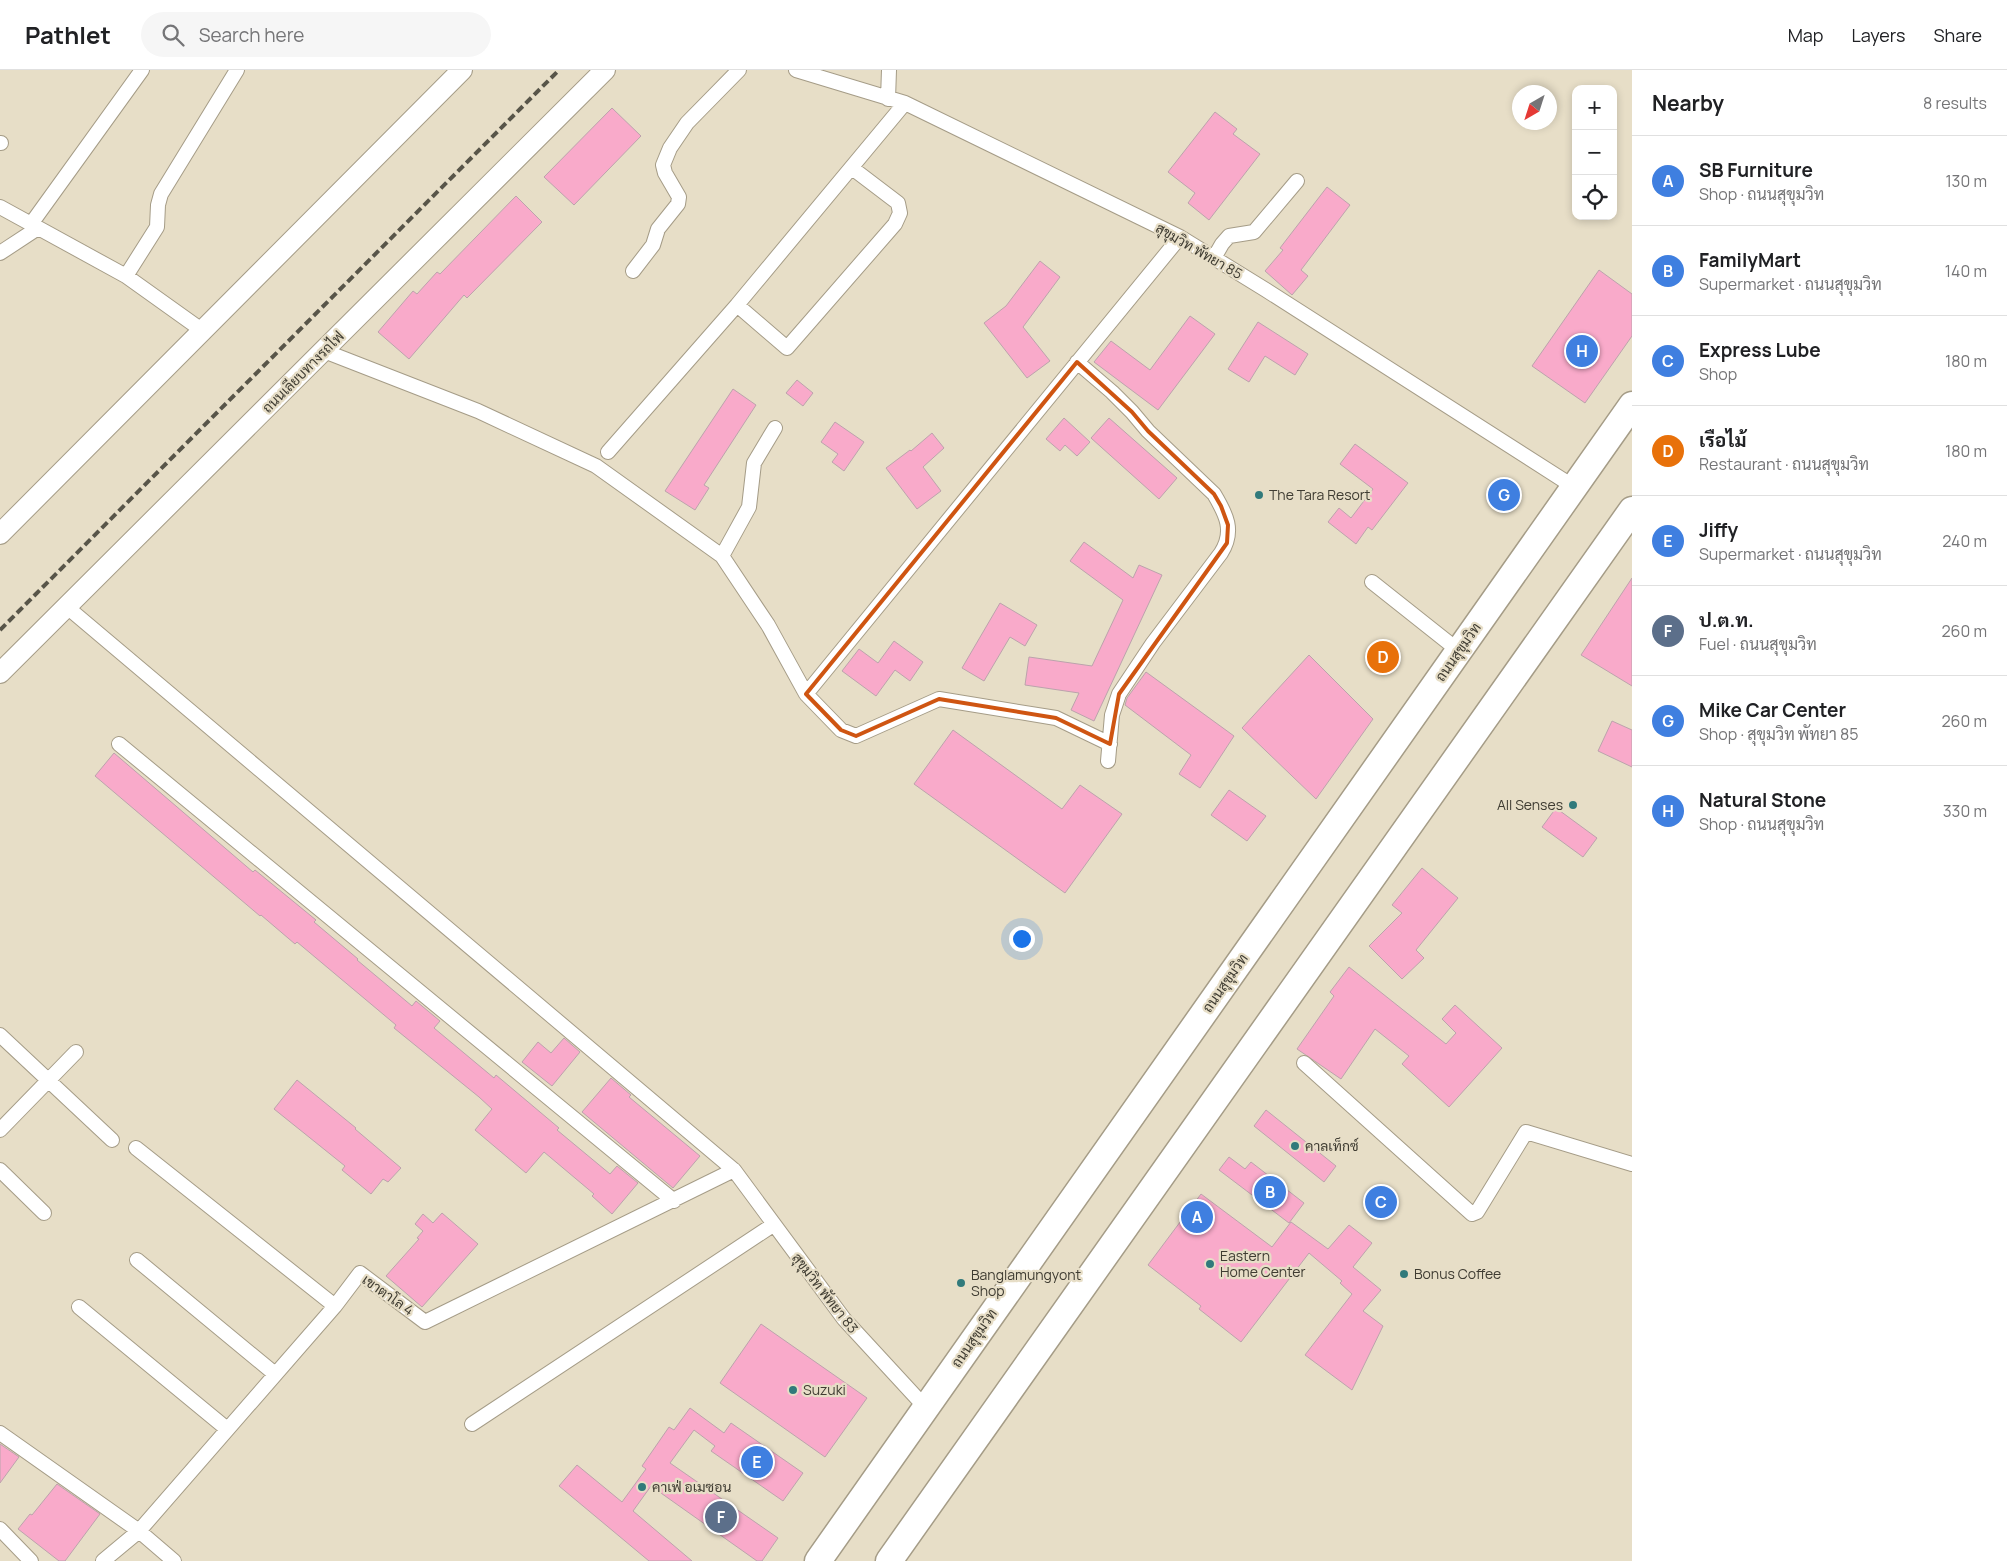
<!DOCTYPE html>
<html lang="en">
<head>
<meta charset="utf-8">
<style>
	:root { --surface:#fff; --page:#f6f6f6; --text:#202124; --muted:#757577; --line:#e0e0e0; --accent:#317a7b }
	body { margin:0; font-family:Manrope,Sarabun,sans-serif; background:var(--page); color:var(--text) }
	.controls { position:absolute; right:15px; top:15px; display:grid; overflow:hidden; border-radius:10px; box-shadow:0 2px 8px #0003 }
	.controls button { width:45px; height:45px; display:grid; place-items:center; padding:0; border:0; border-bottom:1px solid var(--line); background:var(--surface); color:var(--text); font:25px sans-serif }
	.compass { position:absolute; left:1512px; top:15px; width:45px; height:45px; border-radius:50%; background:var(--surface); box-shadow:0 2px 8px #0003; rotate:219deg }
	.you { position:absolute; left:1021px; top:868px; width:18px; height:18px; margin:-12px; border:4px solid #fff; border-radius:50%; background:#1a73e8; box-shadow:0 0 0 8px #1a73e833 }
	.badge { display:grid; place-items:center; width:32px; height:32px; border-radius:50%; background:var(--accent); color:#fff; font-size:16px; font-weight:700 }
	.pin { position:absolute; translate:-50% -50%; border:2px solid #fff; box-shadow:0 1px 5px #0006 }
	.list { margin:0; padding:0; list-style:none }
	h2 { display:flex; justify-content:space-between; align-items:center; height:65px; margin:0; padding:0 20px; font-size:21px }
	h2 small { font-size:16px; font-weight:400; color:var(--muted) }
	.list li { display:grid; grid-template-columns:32px 1fr auto; gap:15px; align-items:center; box-sizing:border-box; height:90px; padding:0 20px; border-top:1px solid var(--line) }
	.list b { display:block; font-size:19px; white-space:nowrap }
	.list p { margin:0; font-size:16px; white-space:nowrap; color:var(--muted) }
	.list em { font-size:16px; font-style:normal; color:var(--muted) }
	.icon { flex:none; width:28px; height:28px; fill:none; stroke:currentColor; stroke-width:2; stroke-linecap:round; stroke-linejoin:round }
	.map { position:relative; flex:none; width:1632px; height:1491px; overflow:hidden }
	header { display:flex; align-items:center; gap:30px; box-sizing:border-box; height:70px; padding:0 25px; background:var(--surface); border-bottom:1px solid var(--line) }
	header strong { font-size:24px }
	nav { display:flex; gap:28px; margin-inline-start:auto; font-size:18px }
	.search { width:350px; height:45px; background:var(--page); display:flex; align-items:center; gap:12px; box-sizing:border-box; padding:0 18px; border-radius:28px; color:var(--muted); font-size:19px }
	main { display:flex }
	aside { flex:1; background:var(--surface) }
	.map>svg:first-child { display:block }
	.building { fill:#f9aaca; stroke:#bca3ac }
	.lines { fill:none; stroke-linecap:round; stroke-linejoin:round }
	.street-casing { stroke:#a59c87; stroke-width:16 }
	.secondary-casing { stroke:#a59c87; stroke-width:22 }
	.highway-casing { stroke:#a59c87; stroke-width:29 }
	.street { stroke:#fff; stroke-width:14 }
	.secondary { stroke:#fff; stroke-width:20 }
	.highway { stroke:#fff; stroke-width:26 }
	.rail { stroke:#585549; stroke-width:4; stroke-dasharray:8 4; stroke-linecap:butt }
	.marked { fill:none; stroke:#cf5512; stroke-width:4; stroke-linejoin:round }
	.poi-dot { fill:#317a7b; stroke:#e7dec7; stroke-width:2 }
	.labels { text-anchor:middle; stroke-width:4.5; stroke-linejoin:round; paint-order:stroke }
	.street-label { font-size:14px; fill:#3f3c32; stroke:#e7dec7 }
	.poi-label { font-size:14px; fill:#3f3c32; stroke:#e7dec7; text-anchor:start }
</style>
</head>
<body>
<header>
<strong>Pathlet</strong>
<div class="search"><svg class="icon" aria-label="search" viewBox="0 0 24 24"><circle cx="10" cy="10" r="6"/><path d="M15 15l6 6"/></svg>Search here</div>
<nav><a>Map</a><a>Layers</a><a>Share</a></nav>
</header>
<main>
<div class="map">
<svg width="1632" height="1491" viewBox="0 0 1632 1491">
	<rect width="100%" height="100%" fill="#e7dec7"/>
	<path class="building" d="M612,38L641,66L574,135L544,107Z
		M1215,42L1237,59L1233,64L1260,84L1209,150L1188,133L1195,123L1168,102Z
		M1327,117L1350,135L1301,200L1308,206L1292,225L1265,201L1283,180L1280,178Z
		M516,126L542,152L467,228L464,225L409,289L378,262L413,221L417,224L437,202L440,204Z
		M1040,191L1060,207L1023,257L1050,291L1027,308L984,253L1006,236Z
		M1599,200L1632,224V266L1585,333L1532,296Z
		M1190,246L1215,264L1158,340L1094,292L1111,271L1150,300Z
		M1258,252L1308,284L1295,305L1265,286L1249,312L1228,299Z
		M797,310L813,323L803,336L786,323Z
		M733,319L756,335L704,415L709,418L695,440L665,421Z
		M1064,348L1090,372L1077,386L1065,375L1060,381L1046,369Z
		M1109,348L1177,408L1159,429L1091,368Z
		M835,352L864,372L844,401L832,392L838,384L821,372Z
		M932,363L944,378L923,397L941,421L917,439L886,398L910,380L911,381Z
		M1355,374L1408,413L1372,460L1368,457L1356,474L1328,452L1339,438L1351,448L1373,419L1340,394Z
		M1084,472L1133,508L1139,495L1162,505L1094,651L1071,640L1079,623L1025,615L1029,587L1092,596L1123,530L1070,491Z
		M1632,508V616L1581,585Z
		M1000,533L1037,555L1025,576L1010,567L984,611L962,598Z
		M894,571L923,592L910,611L895,600L876,626L842,601L859,579L878,593Z
		M1309,585L1373,649L1316,729L1242,658Z
		M1146,602L1234,666L1200,718L1179,704L1191,685L1125,635L1127,628Z
		M1612,651L1632,660V697L1598,681Z
		M953,660L1062,739L1080,715L1122,744L1065,823L914,714Z
		M114,683L253,802L255,800L316,850L314,852L358,889L357,890L412,936L416,931L440,951L434,958L494,1008L496,1005L559,1058L557,1060L610,1104L617,1096L638,1113L612,1144L592,1126L594,1124L544,1082L526,1103L475,1060L492,1039L479,1027L394,958L396,955L297,872L295,874L261,845L260,846L95,706Z
		M1229,720L1266,746L1247,771L1211,745Z
		M1556,738L1597,768L1583,787L1542,757Z
		M1422,798L1458,828L1416,880L1424,888L1402,909L1369,876L1402,843L1392,835Z
		M1349,897L1446,974L1456,963L1442,949L1455,935L1502,978L1449,1037L1402,994L1409,986L1375,959L1341,1009L1297,979L1334,926L1330,922Z
		M564,968L580,982L552,1016L522,992L538,972L551,983Z
		M611,1008L631,1025L629,1027L700,1086L673,1118L582,1042Z
		M297,1010L356,1058L355,1059L401,1098L388,1112L383,1109L371,1124L342,1100L345,1096L274,1039Z
		M1266,1040L1336,1096L1324,1112L1254,1056Z
		M1229,1087L1245,1099L1251,1092L1304,1133L1289,1153L1219,1100Z
		M1201,1124L1272,1177L1291,1152L1328,1179L1349,1155L1372,1173L1353,1197L1381,1220L1363,1241L1383,1256L1352,1320L1305,1285L1352,1224L1340,1213L1342,1211L1309,1183L1241,1272L1199,1239L1201,1236L1148,1195Z
		M442,1143L478,1174L422,1237L386,1206L419,1169L417,1168L423,1161L415,1154L423,1144L433,1153Z
		M761,1254L867,1328L825,1387L720,1313Z
		M690,1338L724,1363L731,1353L803,1403L783,1431L711,1381L715,1376L694,1360L670,1393L778,1468L762,1491H757L651,1416L633,1441L692,1491H649L559,1416L577,1395L622,1432L646,1399L642,1396L669,1357L674,1360Z
		M0,1374L19,1387L0,1413Z
		M57,1414L100,1444L65,1491H59L18,1459L30,1444L32,1445Z"/>
	<g class="lines">
		<defs>
			<path id="street" d="M796,0L905,33L1180,167L1266,220L1574,417
				M888,29L889,0
				M0,73H1
				M0,137L126,206L203,261
				M31,154L142,0
				M0,183L38,158
				M1214,188L1222,174L1229,166L1254,162L1297,111
				M633,201L653,175L658,159L678,134L679,127L665,103L663,95L670,78L687,53L739,0
				M126,206L157,157L158,135L161,124L237,0
				M737,235L787,278L895,154L900,143L898,133L852,98
				M324,281L478,341L596,396L722,486L768,555L806,624
				M1077,292L1112,322L1132,342L1148,361L1214,424C1226,444 1235,461 1221,483L1153,573L1119,624L1112,645L1108,691
				M608,382L737,235L905,33
				M722,486L749,437L754,393L775,358
				M1372,512L1459,581
				M67,537L734,1100L844,1249L926,1338
				M119,674L674,1131
				M1110,674L1056,648L939,629L856,666L841,660L806,624L1180,167
				M0,965L112,1070
				M1304,993L1472,1144L1477,1142L1526,1062L1632,1094
				M0,1060L76,982
				M136,1078L335,1236
				M0,1100L44,1143
				M137,1190L275,1304
				M79,1237L227,1359
				M472,1354L773,1155
				M0,1363L139,1461L174,1491
				M0,1459L31,1491
				M103,1491L139,1461L335,1236L360,1203L425,1252L734,1100"/>
			<path id="secondary" d="M0,464L462,0
				M0,603L605,0"/>
			<path id="highway" d="M818,1491L1632,335
				M889,1491L1632,440"/>
		</defs>
		<use href="#street" class="street-casing"/>
		<use href="#secondary" class="secondary-casing"/>
		<use href="#highway" class="highway-casing"/>
		<use href="#street" class="street"/>
		<use href="#secondary" class="secondary"/>
		<use href="#highway" class="highway"/>
		<path class="rail" d="M0,560L559,0"/>
	</g>
	<path class="marked" d="M1077,292L1132,342L1148,361L1214,424L1221,436L1228,455L1227,473L1119,624L1110,674L1056,648L939,629L856,666L841,660L806,624Z"/>
	<g class="poi-dot">
		<circle cx="1259" cy="425" r="5"/>
		<circle cx="1573" cy="735" r="5"/>
		<circle cx="1295" cy="1076" r="5"/>
		<circle cx="1210" cy="1194" r="5"/>
		<circle cx="1404" cy="1204" r="5"/>
		<circle cx="961" cy="1213" r="5"/>
		<circle cx="793" cy="1320" r="5"/>
		<circle cx="642" cy="1417" r="5"/>
	</g>
	<g class="labels">
		<g class="street-label">
			<text transform="translate(1199 181) rotate(30)" y="5">สุขุมวิท พัทยา 85</text>
			<text transform="translate(303 302) rotate(-45)" y="5">ถนนเลียบทางรถไฟ</text>
			<text transform="translate(1458 582) rotate(-55)" y="5">ถนนสุขุมวิท</text>
			<text transform="translate(1225 913) rotate(-55)" y="5">ถนนสุขุมวิท</text>
			<text transform="translate(825 1223) rotate(52)" y="5">สุขุมวิท พัทยา 83</text>
			<text transform="translate(388 1225) rotate(35)" y="5">เขาตาโล 4</text>
			<text transform="translate(974 1268) rotate(-55)" y="5">ถนนสุขุมวิท</text>
		</g>
		<g class="poi-label">
			<text x="1269" y="430">The Tara Resort</text>
			<text x="1563" y="740" text-anchor="end">All Senses</text>
			<text x="1305" y="1081">คาลเท็กซ์</text>
			<text x="1220" y="1191">Eastern<tspan x="1220" dy="16">Home Center</tspan></text>
			<text x="1414" y="1209">Bonus Coffee</text>
			<text x="971" y="1210">Banglamungyont<tspan x="971" dy="16">Shop</tspan></text>
			<text x="803" y="1325">Suzuki</text>
			<text x="652" y="1422">คาเฟ่ อเมซอน</text>
		</g>
	</g>
</svg>
<div class="controls">
<button>+</button>
<button>−</button>
<button><svg class="icon" aria-label="locate" viewBox="0 0 24 24"><circle cx="12" cy="12" r="6"/><path d="M12 2v4M12 18v4M2 12h4M18 12h4"/></svg></button>
</div>
<svg class="compass" viewBox="-18 -18 36 36"><path d="M0-13l5 13h-10z" fill="#e53935"/><path d="M0 13l5-13h-10z" fill="#757577"/></svg>
<div class="you"></div>
<div class="pin badge" style="left:1197px;top:1147px;background:#3f7fe0">A</div>
<div class="pin badge" style="left:1270px;top:1122px;background:#3f7fe0">B</div>
<div class="pin badge" style="left:1381px;top:1132px;background:#3f7fe0">C</div>
<div class="pin badge" style="left:1383px;top:587px;background:#e8710a">D</div>
<div class="pin badge" style="left:757px;top:1392px;background:#3f7fe0">E</div>
<div class="pin badge" style="left:721px;top:1447px;background:#5c6f8a">F</div>
<div class="pin badge" style="left:1504px;top:425px;background:#3f7fe0">G</div>
<div class="pin badge" style="left:1582px;top:281px;background:#3f7fe0">H</div>
</div>
<aside>
<h2>Nearby<small>8 results</small></h2>
<ul class="list">
<li><span class="badge" style="background:#3f7fe0">A</span><div><b>SB Furniture</b><p>Shop · ถนนสุขุมวิท</p></div><em>130 m</em></li>
<li><span class="badge" style="background:#3f7fe0">B</span><div><b>FamilyMart</b><p>Supermarket · ถนนสุขุมวิท</p></div><em>140 m</em></li>
<li><span class="badge" style="background:#3f7fe0">C</span><div><b>Express Lube</b><p>Shop</p></div><em>180 m</em></li>
<li><span class="badge" style="background:#e8710a">D</span><div><b>เรือไม้</b><p>Restaurant · ถนนสุขุมวิท</p></div><em>180 m</em></li>
<li><span class="badge" style="background:#3f7fe0">E</span><div><b>Jiffy</b><p>Supermarket · ถนนสุขุมวิท</p></div><em>240 m</em></li>
<li><span class="badge" style="background:#5c6f8a">F</span><div><b>ป.ต.ท.</b><p>Fuel · ถนนสุขุมวิท</p></div><em>260 m</em></li>
<li><span class="badge" style="background:#3f7fe0">G</span><div><b>Mike Car Center</b><p>Shop · สุขุมวิท พัทยา 85</p></div><em>260 m</em></li>
<li><span class="badge" style="background:#3f7fe0">H</span><div><b>Natural Stone</b><p>Shop · ถนนสุขุมวิท</p></div><em>330 m</em></li>
</ul>
</aside>
</main>
</body>
</html>
